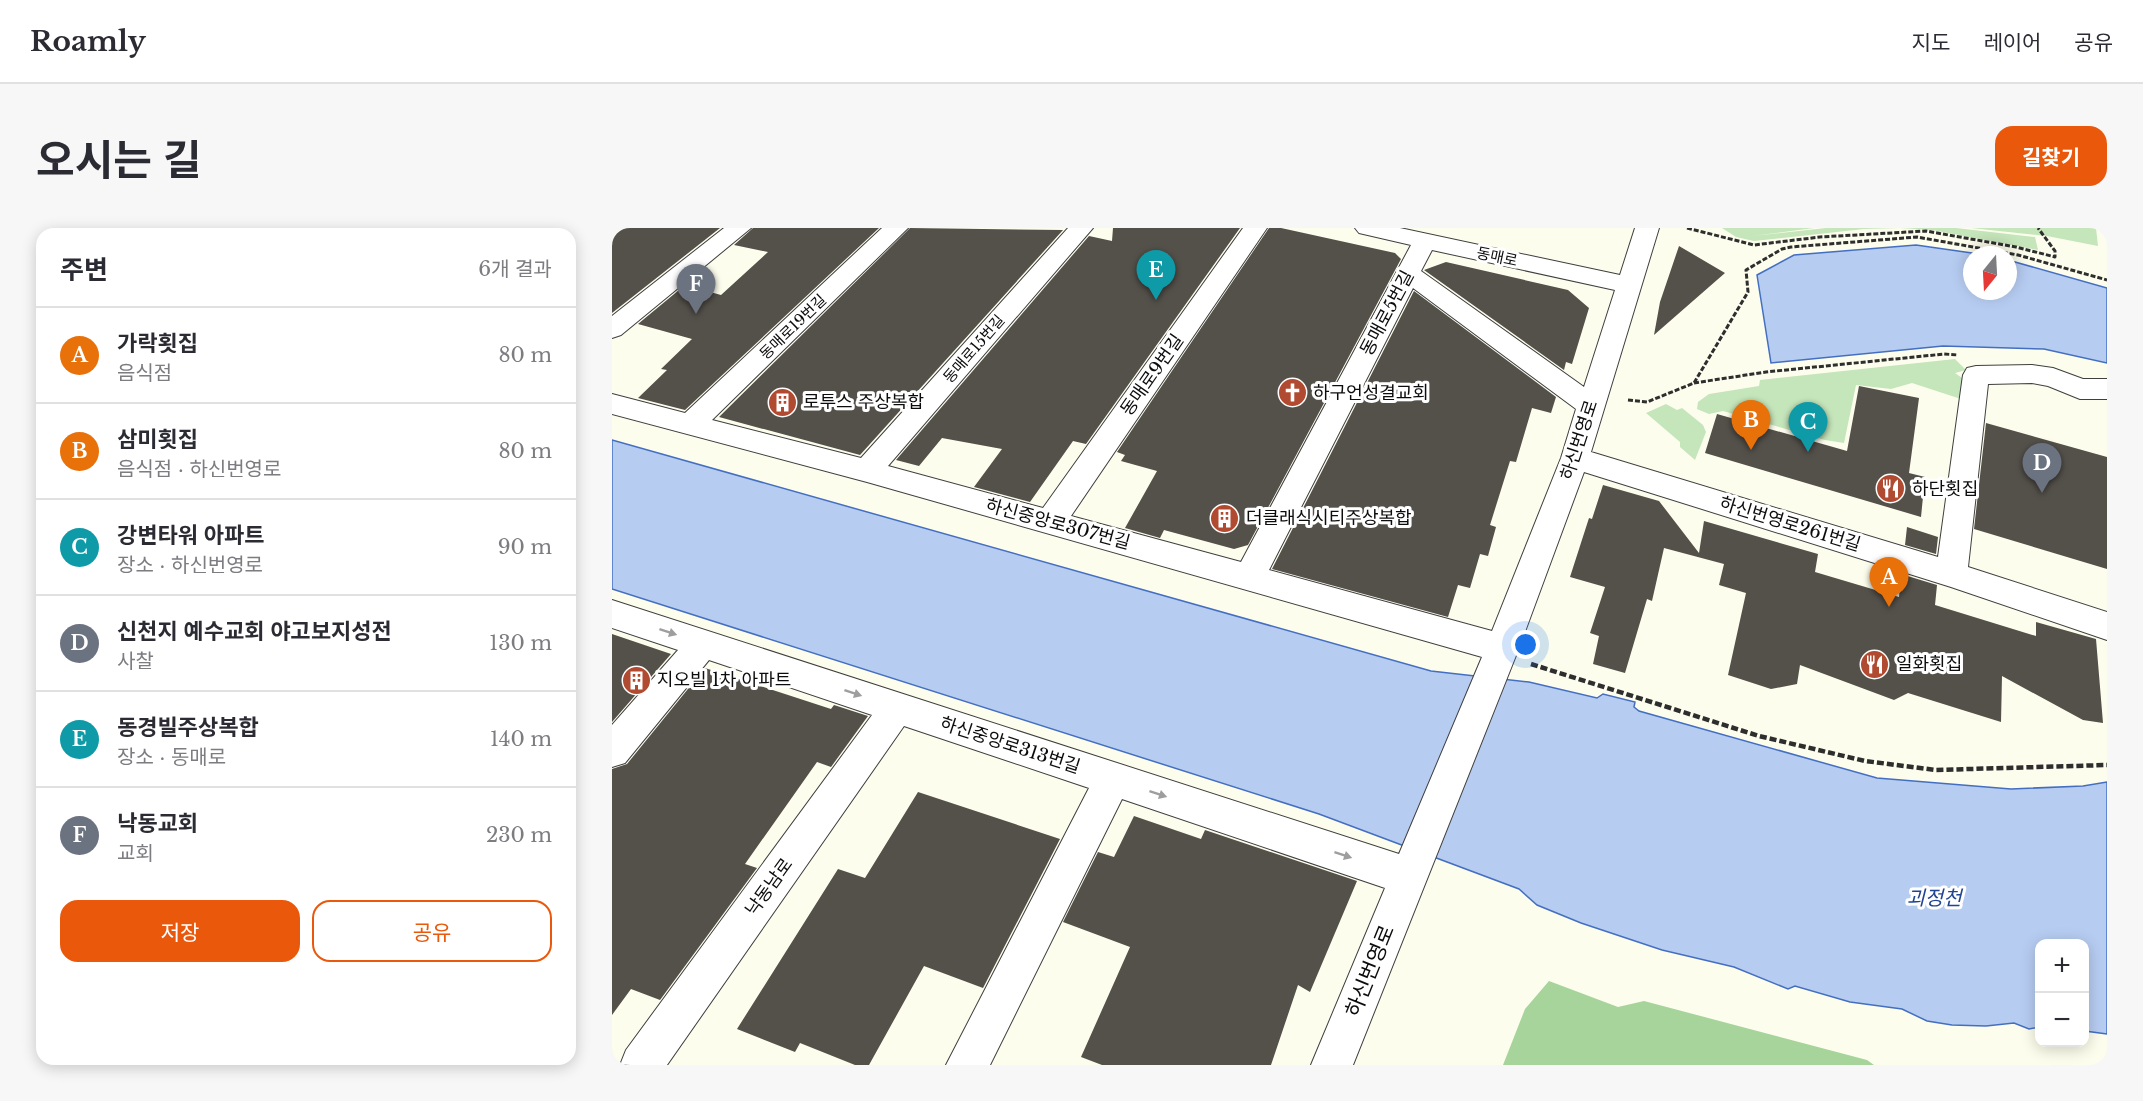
<!DOCTYPE html>
<html lang="ko">
<head>
<meta charset="utf-8">
<style>
	:root { --surface:#fff; --page:#f7f7f7; --text:#2b2b33; --muted:#7c7c81; --line:#e1e1e2; --accent:#ea580c }
	body { margin:0; font-family:"Libre Baskerville","Noto Sans KR",serif; background:var(--page); color:var(--text) }
	.controls { position:absolute; right:18px; bottom:18px; display:grid; overflow:hidden; border-radius:12px; box-shadow:0 3px 15px #0003 }
	.controls button { width:54px; height:54px; display:grid; place-items:center; padding:0; border:0; border-bottom:2px solid var(--line); background:var(--surface); color:var(--text); font:30px sans-serif }
	.compass { position:absolute; left:1351px; top:18px; width:54px; height:54px; border-radius:50%; background:var(--surface); box-shadow:0 3px 15px #0003; rotate:198deg }
	.you { position:absolute; left:914px; top:417px; width:21px; height:21px; margin:-15px; border:4px solid #fff; border-radius:50%; background:#1a73e8; box-shadow:0 0 0 9px #1a73e833 }
	.badge { display:grid; place-items:center; width:39px; height:39px; border-radius:50%; background:var(--accent); color:#fff; font-size:20px; font-weight:700 }
	.pin { position:absolute; translate:-50% -50px; filter:drop-shadow(0 2px 3px #0008) }
	.pin::after { content:''; position:absolute; top:32px; width:21px; height:18px; background:inherit; clip-path:polygon(0 0,100% 0,50% 100%) }
	.list { margin:0; padding:0; list-style:none }
	h2 { display:flex; justify-content:space-between; align-items:center; height:78px; margin:0; padding:0 24px; font-size:26px }
	h2 small { font-size:20px; font-weight:400; color:var(--muted) }
	.list li { display:grid; grid-template-columns:39px 1fr auto; gap:18px; align-items:center; box-sizing:border-box; height:96px; padding:0 24px; border-top:2px solid var(--line) }
	.list b { display:block; font-size:22px; white-space:nowrap }
	.list p { margin:0; font-size:20px; white-space:nowrap; color:var(--muted) }
	.list em { font-size:20px; font-style:normal; color:var(--muted) }
	.actions { display:flex; gap:12px; padding:18px 24px }
	.actions a { flex:1; padding:14px 0; border:2px solid var(--accent); border-radius:18px; text-align:center; font-size:21px; color:var(--accent) }
	.actions .main { background:var(--accent); color:#fff }
	.map { position:relative; flex:none; width:1495px; height:837px; overflow:hidden; border-radius:18px }
	header { display:flex; align-items:center; gap:36px; box-sizing:border-box; height:84px; padding:0 30px; background:var(--surface); border-bottom:2px solid var(--line) }
	header strong { font-size:28px }
	nav { display:flex; gap:33px; margin-inline-start:auto; font-size:21px }
	.intro { display:flex; align-items:center; justify-content:space-between; box-sizing:border-box; height:144px; padding:0 36px }
	h1 { margin:0; font-size:42px }
	.button { padding:15px 27px; border-radius:18px; background:var(--accent); color:#fff; font-size:21px; font-weight:700 }
	main { display:flex; gap:36px; padding:0 36px }
	aside { flex:1; background:var(--surface); border-radius:18px; box-shadow:0 3px 15px #0003 }
	.map>svg:first-child { display:block }
	.green { fill:#c5e5ba }
	.forest { fill:#a6d49b }
	.water { fill:#b6ccf1; stroke:#446fc1; stroke-width:1.5 }
	.building { fill:#54504a }
	.lines { fill:none; stroke-linecap:round; stroke-linejoin:round }
	.minor-casing { stroke:#3f3f3f; stroke-width:2 }
	.path-far1 { stroke:#2e2e2e; stroke-width:3; stroke-dasharray:5 2; stroke-linecap:butt }
	.path { stroke:#2e2e2e; stroke-width:4.5; stroke-dasharray:7 3; stroke-linecap:butt }
	.minor { fill:#fff; fill-rule:evenodd }
	.oneway { fill:#9e9e9e }
	.labels { text-anchor:middle; stroke-width:6; stroke-linejoin:round; paint-order:stroke }
	.far-street-label { font-size:15px; fill:#0c0c0c; stroke:#fff }
	.street-label { font-size:18px; fill:#0c0c0c; stroke:#fff }
	.poi-label { font-size:18px; fill:#0c0c0c; stroke:#fff; text-anchor:start }
	.water-label { font-size:20px; font-style:italic; fill:#214493; stroke:#fff }
	.near-street-label { font-size:21px; fill:#0c0c0c; stroke:#fff }
</style>
</head>
<body>
<header>
<strong>Roamly</strong>
<nav><a>지도</a><a>레이어</a><a>공유</a></nav>
</header>
<div class="intro"><h1>오시는 길</h1><a class="button">길찾기</a></div>
<main>
<aside>
<h2>주변<small>6개 결과</small></h2>
<ul class="list">
<li><span class="badge" style="background:#e8710a">A</span><div><b>가락횟집</b><p>음식점</p></div><em>80 m</em></li>
<li><span class="badge" style="background:#e8710a">B</span><div><b>삼미횟집</b><p>음식점 · 하신번영로</p></div><em>80 m</em></li>
<li><span class="badge" style="background:#0f9aa8">C</span><div><b>강변타워 아파트</b><p>장소 · 하신번영로</p></div><em>90 m</em></li>
<li><span class="badge" style="background:#6b7280">D</span><div><b>신천지 예수교회 야고보지성전</b><p>사찰</p></div><em>130 m</em></li>
<li><span class="badge" style="background:#0f9aa8">E</span><div><b>동경빌주상복합</b><p>장소 · 동매로</p></div><em>140 m</em></li>
<li><span class="badge" style="background:#6b7280">F</span><div><b>낙동교회</b><p>교회</p></div><em>230 m</em></li>
</ul>
<div class="actions"><a class="main">저장</a><a>공유</a></div>
</aside>
<div class="map">
<svg width="1495" height="837" viewBox="0 0 1495 837">
	<rect width="100%" height="100%" fill="#fdfded"/>
	<path class="green" d="M1110,0H1202L1140,8L1214,0H1344L1423,9L1426,22L1320,2L1288,0L1252,1L1142,13L1124,9Z
		M1359,0H1484L1486,18L1435,8Z
		M1343,131L1354,142L1343,145L1353,152L1349,171L1300,155L1279,161L1244,157L1232,215L1213,212L1111,183L1097,186L1085,181L1086,174L1097,166L1147,158L1148,152Z
		M1054,176L1065,182L1070,180L1091,197L1094,204L1083,232L1068,219V214L1034,185Z"/>
	<path class="forest" d="M937,753L1006,779L1032,773L1255,832L1262,837H891L913,781Z"/>
	<path class="water" d="M1304,17L1374,27H1360V63H1396V32L1495,60V135L1432,121L1331,118L1159,135L1145,47L1182,27Z
		M0,212L819,443L917,454L985,470L991,466L1023,474L1022,479L1027,483L1265,550L1399,561L1471,558L1495,554V806L1473,803L1472,716H1428L1427,799L1417,801L1402,795L1374,798L1340,797L1315,793L1290,781L1238,774L1183,758L1176,761L1122,739L1050,722L969,695L925,677L907,661L707,586L0,361Z"/>
	<path class="building" d="M0,0H108L0,85Z
		M141,0H267L73,182L26,170L55,142L49,141L80,111L26,96L73,57L109,67L156,24L122,17Z
		M298,0L451,2L248,227L107,189Z
		M501,0H628L474,216L461,213L418,274L362,259L390,221L330,210L307,238L284,232L477,8L500,13Z
		M657,0H669L783,25L789,31L636,317L622,321L552,302L548,310L513,300L545,243L509,233L513,227L505,224Z
		M1067,18L1113,45L1042,107L1048,74Z
		M834,34L956,62L977,80L960,136L954,134L952,142L812,42Z
		M802,63L944,169L939,185L920,180L904,234L898,233L878,297L884,299L876,328L868,326L858,360L846,357L836,389L660,341Z
		M1247,158L1307,170L1297,245L1313,249L1309,289L1093,225L1105,186L1235,223Z
		M1374,195L1495,229V341L1362,301Z
		M991,257L1047,273L1087,325L1092,293L1206,326L1203,344L1287,369L1289,346L1325,357L1323,377L1424,408V394L1484,411L1491,495L1471,492L1390,448L1389,494L1296,465L1282,472L1188,437L1185,456L1159,461L1116,447L1134,365L1107,357L1112,336L1052,320L1040,373L1035,371L1013,445L981,436L987,408L978,405L993,359L958,349L977,290L980,291Z
		M1295,299L1326,309L1324,326L1293,317Z
		M0,406L59,426L0,494Z
		M93,440L219,481L222,477L256,488L219,539L205,534L133,636L145,640L48,772L19,761L0,787V541L15,536Z
		M306,564L448,611L371,760L312,738L257,837H243L188,815L183,824L125,801L226,641L253,650Z
		M522,588L589,611L593,602L745,653L698,764L686,757L659,837H490L469,829L518,719L451,694L486,624L502,629Z"/>
	<g class="lines">
		<defs>
			<path id="minor" d="M112,0H139L9,107L0,110V88Z
				M270,0H296L100,192L249,230L456,0H481L276,238L431,280L631,0H655L459,288L629,334L799,17L747,5L743,0H788L1008,47L1023,0H1047L979,224L1326,329L1351,147L1355,140L1364,138L1420,137L1441,140L1471,151H1495V171H1468L1436,158L1420,155L1376,156L1356,339L1495,384V412L1339,359L972,244L907,420L741,837H699L773,660L510,571L378,837H334L477,560L292,498L55,837H8L14,822L260,487L97,432L13,535L0,539V497L66,422L0,400V372L787,626L870,429L255,254L0,186V166L73,185ZM820,22L1003,62L972,159L809,43ZM801,60L964,181L949,230L880,403L657,342Z"/>
		</defs>
		<use href="#minor" class="minor-casing"/>
		<path class="path-far1" d="M1075,0L1142,17L1208,9L1314,3L1404,19L1443,29V23L1426,0
			M1082,155L1154,144L1332,126L1346,127
			M1016,172L1035,174L1082,155L1136,64L1134,42L1170,21L1179,19L1305,9L1406,27L1495,52"/>
		<path class="path" d="M919,436L1147,508L1253,533L1324,542L1495,537"/>
		<use href="#minor" class="minor"/>
	</g>
	<defs><path id="oneway-solid" d="M-6-.8H1V-3.2L6.5 0L1 3.2V.8H-6Z" transform="scale(1.5)"/></defs>
	<g class="oneway">
		<use href="#oneway-solid" transform="translate(56 404) rotate(18)"/>
		<use href="#oneway-solid" transform="translate(241 465) rotate(18)"/>
		<use href="#oneway-solid" transform="translate(546 566) rotate(18)"/>
		<use href="#oneway-solid" transform="translate(731 627) rotate(18)"/>
	</g>
	<defs>
		<symbol id="church-disc" viewBox="-11 -11 22 22"><circle r="9.5" fill="#b04b31" stroke="#fff"/><path d="M-1.2-6h2.4v3.5h3.3v2.4h-3.3V6h-2.4V-.1h-3.3v-2.4h3.3Z" fill="#fff"/></symbol>
		<symbol id="building-disc" viewBox="-11 -11 22 22"><circle r="9.5" fill="#b04b31" stroke="#fff"/><path d="M-4-6H4V6H1V3H-1V6H-4ZM-2.5-4.3h1.7v1.8h-1.7ZM.8-4.3h1.7v1.8H.8ZM-2.5-1h1.7V.8h-1.7ZM.8-1h1.7V.8H.8Z" fill="#fff"/></symbol>
		<symbol id="restaurant-disc" viewBox="-11 -11 22 22"><circle r="9.5" fill="#b04b31" stroke="#fff"/><path d="M-5-6h1v4h1v-4h1v4h1v-4h1v5L-1.5 .5V6h-2V.5L-5-1ZM5-6V6H3V1.5H1.5Q1.5-4 5-6Z" fill="#fff"/></symbol>
	</defs>
	<g fill-rule="evenodd">
		<use href="#church-disc" x="664" y="148" width="33" height="33"/>
		<use href="#building-disc" x="154" y="158" width="33" height="33"/>
		<use href="#restaurant-disc" x="1262" y="244" width="33" height="33"/>
		<use href="#building-disc" x="596" y="274" width="33" height="33"/>
		<use href="#restaurant-disc" x="1246" y="420" width="33" height="33"/>
		<use href="#building-disc" x="8" y="436" width="33" height="33"/>
	</g>
	<g class="labels">
		<g class="far-street-label">
			<text transform="translate(885 29) rotate(12)" y="5">동매로</text>
			<text transform="translate(181 99) rotate(-44)" y="5">동매로19번길</text>
			<text transform="translate(362 121) rotate(-49)" y="5">동매로15번길</text>
		</g>
		<g class="street-label">
			<text transform="translate(775 85) rotate(-62)" y="6">동매로5번길</text>
			<text transform="translate(540 147) rotate(-55)" y="6">동매로9번길</text>
			<text transform="translate(967 212) rotate(-72)" y="6">하신번영로</text>
			<text transform="translate(446 296) rotate(15)" y="6">하신중앙로307번길</text>
			<text transform="translate(1178 296) rotate(17)" y="6">하신번영로261번길</text>
			<text transform="translate(398 517) rotate(18)" y="6">하신중앙로313번길</text>
			<text transform="translate(157 659) rotate(-54)" y="6">낙동남로</text>
		</g>
		<g class="poi-label">
			<text x="701" y="171">하구언성결교회</text>
			<text x="191" y="180">로투스 주상복합</text>
			<text x="1300" y="267">하단횟집</text>
			<text x="634" y="296">더클래식시티주상복합</text>
			<text x="1284" y="442">일화횟집</text>
			<text x="45" y="458">지오빌 1차 아파트</text>
		</g>
		<g class="water-label">
			<text x="1322" y="677">괴정천</text>
		</g>
		<g class="near-street-label">
			<text transform="translate(758 743) rotate(-68)" y="7">하신번영로</text>
		</g>
	</g>
</svg>
<div class="controls">
<button>+</button>
<button>−</button>
</div>
<svg class="compass" viewBox="-18 -18 36 36"><path d="M0-13l5 13h-10z" fill="#e53935"/><path d="M0 13l5-13h-10z" fill="#7c7c81"/></svg>
<div class="you"></div>
<div class="pin badge" style="left:1277px;top:379px;background:#e8710a">A</div>
<div class="pin badge" style="left:1139px;top:222px;background:#e8710a">B</div>
<div class="pin badge" style="left:1196px;top:224px;background:#0f9aa8">C</div>
<div class="pin badge" style="left:1430px;top:265px;background:#6b7280">D</div>
<div class="pin badge" style="left:544px;top:72px;background:#0f9aa8">E</div>
<div class="pin badge" style="left:84px;top:86px;background:#6b7280">F</div>
</div>
</main>
</body>
</html>
